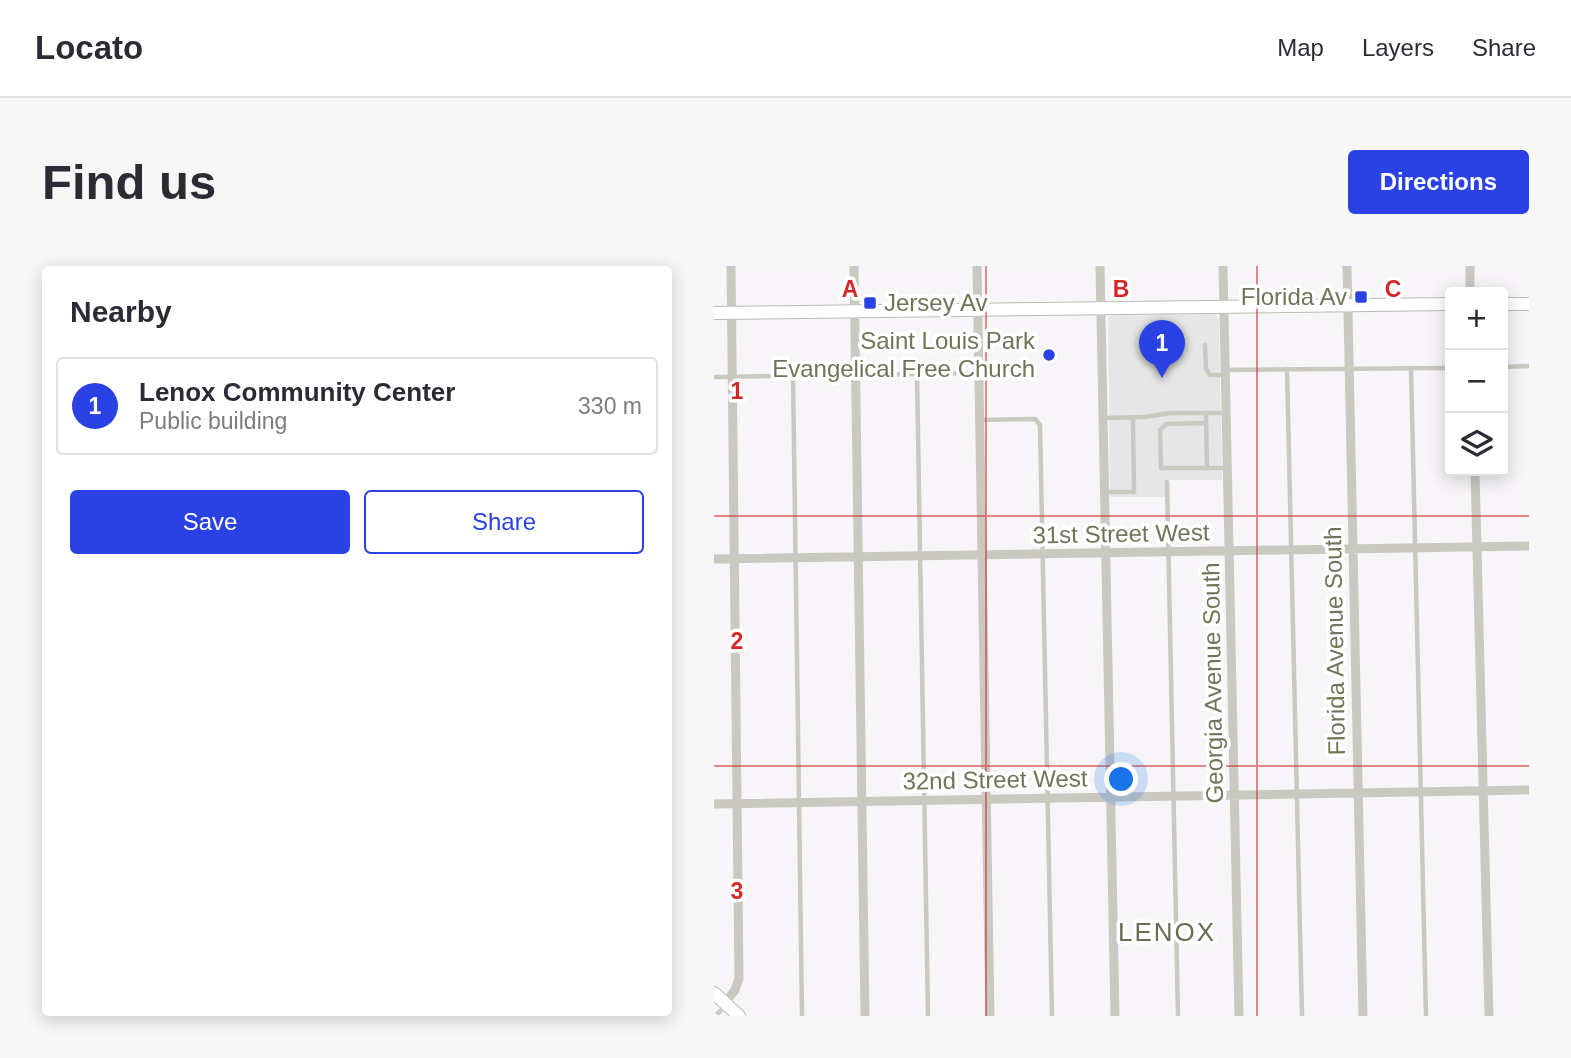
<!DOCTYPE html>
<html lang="en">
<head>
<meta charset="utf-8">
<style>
	:root { --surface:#fff; --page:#f7f7f7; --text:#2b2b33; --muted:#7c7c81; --line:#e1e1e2; --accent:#2a41e3 }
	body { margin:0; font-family:Helvetica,sans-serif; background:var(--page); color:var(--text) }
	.controls { position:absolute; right:21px; top:21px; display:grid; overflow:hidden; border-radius:7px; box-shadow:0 4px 18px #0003 }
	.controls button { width:63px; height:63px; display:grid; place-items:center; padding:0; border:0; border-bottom:2px solid var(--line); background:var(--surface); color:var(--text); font:35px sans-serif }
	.you { position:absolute; left:408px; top:514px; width:24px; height:24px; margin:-18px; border:5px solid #fff; border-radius:50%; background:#1a73e8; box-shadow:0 0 0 10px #1a73e833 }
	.badge { display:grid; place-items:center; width:46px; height:46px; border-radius:50%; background:var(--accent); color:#fff; font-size:23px; font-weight:700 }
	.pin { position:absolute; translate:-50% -58px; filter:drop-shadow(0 2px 4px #0008) }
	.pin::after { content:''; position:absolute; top:37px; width:24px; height:21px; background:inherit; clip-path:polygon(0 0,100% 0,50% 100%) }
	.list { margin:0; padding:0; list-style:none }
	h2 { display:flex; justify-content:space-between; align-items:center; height:91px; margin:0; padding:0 28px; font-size:30px }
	h2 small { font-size:23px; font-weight:400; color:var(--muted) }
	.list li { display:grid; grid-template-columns:46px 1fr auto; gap:21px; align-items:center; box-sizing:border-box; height:98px; margin:0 14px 14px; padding:0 14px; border:2px solid var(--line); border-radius:7px }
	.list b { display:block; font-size:26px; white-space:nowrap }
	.list p { margin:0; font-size:23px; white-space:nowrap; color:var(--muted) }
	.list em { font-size:23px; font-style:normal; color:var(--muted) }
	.actions { display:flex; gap:14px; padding:21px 28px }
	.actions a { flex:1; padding:16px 0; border:2px solid var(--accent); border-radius:7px; text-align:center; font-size:24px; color:var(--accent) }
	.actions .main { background:var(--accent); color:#fff }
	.icon { flex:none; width:38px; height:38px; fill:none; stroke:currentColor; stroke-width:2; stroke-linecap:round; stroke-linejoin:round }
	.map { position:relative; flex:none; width:815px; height:750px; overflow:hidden; border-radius:7px }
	header { display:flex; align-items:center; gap:42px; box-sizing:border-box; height:98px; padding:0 35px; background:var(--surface); border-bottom:2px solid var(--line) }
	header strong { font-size:33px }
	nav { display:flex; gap:38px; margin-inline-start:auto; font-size:24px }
	.intro { display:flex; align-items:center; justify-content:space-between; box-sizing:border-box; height:168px; padding:0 42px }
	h1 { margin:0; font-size:49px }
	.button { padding:18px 32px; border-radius:7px; background:var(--accent); color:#fff; font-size:24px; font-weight:700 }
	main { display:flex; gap:42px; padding:0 42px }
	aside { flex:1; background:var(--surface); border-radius:7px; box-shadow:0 4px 18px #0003 }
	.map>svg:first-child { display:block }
	.built { fill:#e7e6e6 }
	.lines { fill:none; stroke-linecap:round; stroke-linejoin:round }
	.secondary-casing { stroke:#bbbcb1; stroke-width:14 }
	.lane { stroke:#c9c9c1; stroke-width:4.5 }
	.street { stroke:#c9c9c1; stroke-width:9 }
	.secondary { stroke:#fff; stroke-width:12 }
	.grid { fill:none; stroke:#d62828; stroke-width:2; stroke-opacity:0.55 }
	.poi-dot { fill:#2a41e3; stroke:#fff; stroke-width:2.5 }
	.labels { text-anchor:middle; stroke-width:7; stroke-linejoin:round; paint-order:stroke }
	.poi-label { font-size:24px; fill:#72745a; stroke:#fff; text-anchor:end }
	.street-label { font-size:24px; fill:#72745a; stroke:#fff }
	.neighbourhood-label { font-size:26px; letter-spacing:2px; fill:#696b55; stroke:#fff }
	.grid-label { font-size:23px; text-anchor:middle; font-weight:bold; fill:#d62828; stroke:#fff; stroke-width:7; stroke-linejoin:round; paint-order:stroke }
</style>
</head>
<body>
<header>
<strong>Locato</strong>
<nav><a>Map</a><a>Layers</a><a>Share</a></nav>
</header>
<div class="intro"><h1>Find us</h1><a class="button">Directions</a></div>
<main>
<aside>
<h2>Nearby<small></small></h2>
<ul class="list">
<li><span class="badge">1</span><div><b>Lenox Community Center</b><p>Public building</p></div><em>330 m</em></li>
</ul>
<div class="actions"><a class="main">Save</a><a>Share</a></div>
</aside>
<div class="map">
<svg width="815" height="750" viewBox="0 0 815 750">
	<rect width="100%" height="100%" fill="#f7f5f8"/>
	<path class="built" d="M501,48L505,53L508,214H451V231H396L394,51L400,49Z"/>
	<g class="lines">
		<defs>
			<path id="secondary" d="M789,38H815
				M0,47L736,38
				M0,727L25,750"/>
		</defs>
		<use href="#secondary" class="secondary-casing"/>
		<path class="lane" d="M491,79L492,103L496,109H511
			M789,101L815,100
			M697,102L712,750
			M573,103L588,750
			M511,104L736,102
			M203,108L214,750
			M79,109L88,750
			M0,111L264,107
			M492,147L493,202H513
			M390,152L431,151L456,147H510
			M267,154L321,153L326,159L338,750
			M492,157L452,158L446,164L447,202H493
			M453,216L464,750
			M392,226H420L419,152
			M1,750L11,741"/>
		<path class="street" d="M140,0L151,750
			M263,0L276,750
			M386,0L401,750
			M509,0L525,750
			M633,0L649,750
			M756,0V26
			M761,205L775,750
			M0,293L815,280
			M0,538L815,524
			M11,737L21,724L25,712L17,0"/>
		<use href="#secondary" class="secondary"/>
	</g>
	<path class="grid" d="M272,0V750M543,0V750M0,250H815M0,500H815"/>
	<g class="poi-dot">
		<rect x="640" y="24" width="14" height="14" rx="3.5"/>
		<rect x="149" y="30" width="14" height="14" rx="3.5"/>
		<circle cx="335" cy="89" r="7"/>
	</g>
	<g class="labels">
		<g class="poi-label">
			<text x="633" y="39">Florida Av</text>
			<text x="170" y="45" text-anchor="start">Jersey Av</text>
			<text x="321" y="83">Saint Louis Park<tspan x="321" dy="28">Evangelical Free Church</tspan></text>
		</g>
		<g class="street-label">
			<text transform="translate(407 268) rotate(-1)" y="8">31st Street West</text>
			<text transform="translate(621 375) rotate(-91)" y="8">Florida Avenue South</text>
			<text transform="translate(499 417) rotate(-91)" y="8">Georgia Avenue South</text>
			<text transform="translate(281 514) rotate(-1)" y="8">32nd Street West</text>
		</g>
		<g class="neighbourhood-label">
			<text x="453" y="675">LENOX</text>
		</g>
	</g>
	<g class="grid-label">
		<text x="136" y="31">A</text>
		<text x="407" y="31">B</text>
		<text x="679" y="31">C</text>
		<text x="23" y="133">1</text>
		<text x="23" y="383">2</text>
		<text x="23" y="633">3</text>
	</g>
</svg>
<div class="controls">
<button>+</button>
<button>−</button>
<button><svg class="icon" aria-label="layers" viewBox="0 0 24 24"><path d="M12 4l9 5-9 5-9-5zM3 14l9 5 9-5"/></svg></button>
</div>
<div class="you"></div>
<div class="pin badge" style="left:448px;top:112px">1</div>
</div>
</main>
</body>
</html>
